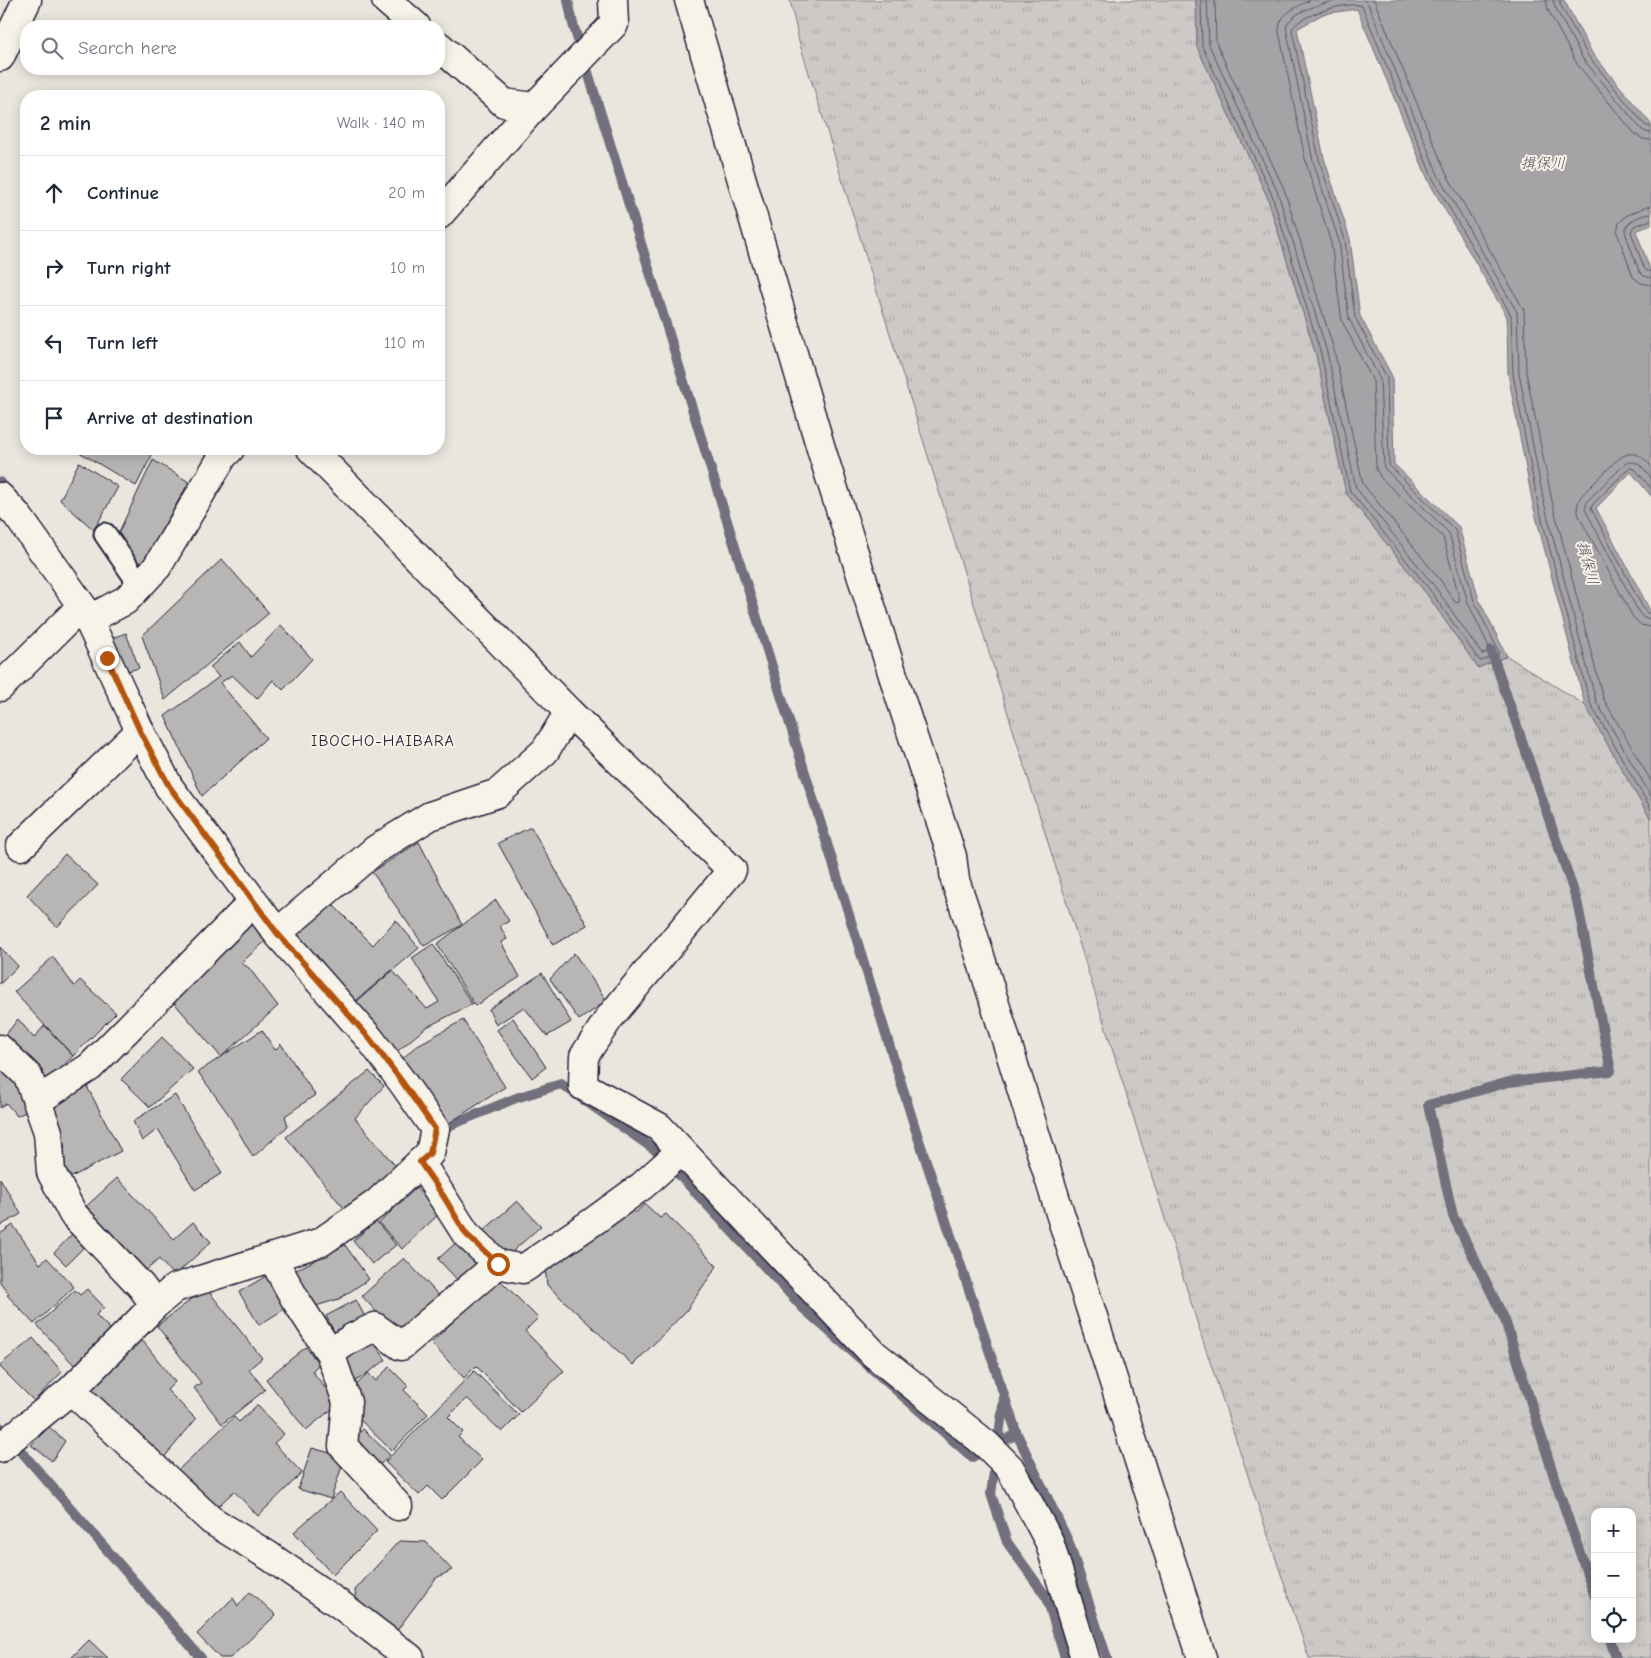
<!DOCTYPE html>
<html lang="en">
<head>
<meta charset="utf-8">
<style>
	:root { --surface:#fff; --page:#f6f6f7; --text:#1f2937; --muted:#747a83; --line:#e0e1e3 }
	body { margin:0; font-family:"Comic Neue","Klee One",sans-serif; background:var(--page); color:var(--text) }
	.controls { position:absolute; right:15px; bottom:15px; display:grid; overflow:hidden; border-radius:10px; box-shadow:0 2px 12px #0003 }
	.controls button { width:45px; height:45px; display:grid; place-items:center; padding:0; border:0; border-bottom:1px solid var(--line); background:var(--surface); color:var(--text); font:25px sans-serif }
	.stop { position:absolute; width:15px; height:15px; margin:-11px; border:4px solid #b45309; border-radius:50%; background:#fff }
	.stop.end { background:#b45309; border-color:#fff; box-shadow:0 1px 5px #0008 }
	.list { margin:0; padding:0; list-style:none }
	h2 { display:flex; justify-content:space-between; align-items:center; height:65px; margin:0; padding:0 20px; font-size:21px }
	h2 small { font-size:16px; font-weight:400; color:var(--muted) }
	.list li { display:grid; grid-template-columns:32px 1fr auto; gap:15px; align-items:center; box-sizing:border-box; height:75px; padding:0 20px; border-top:1px solid var(--line) }
	.list b { display:block; font-size:19px; white-space:nowrap }
	.list em { font-size:16px; font-style:normal; color:var(--muted) }
	.icon { flex:none; width:28px; height:28px; fill:none; stroke:currentColor; stroke-width:2; stroke-linecap:round; stroke-linejoin:round }
	.map { position:relative; flex:none; width:1651px; height:1658px; overflow:hidden }
	.search { position:absolute; background:var(--surface); box-shadow:0 2px 12px #0003; left:20px; top:20px; width:425px; height:55px; display:flex; align-items:center; gap:12px; box-sizing:border-box; padding:0 18px; border-radius:20px; color:var(--muted); font-size:19px }
	.panel { position:absolute; background:var(--surface); box-shadow:0 2px 12px #0003; left:20px; top:90px; width:425px; height:365px; border-radius:20px }
	.map>svg:first-child { display:block }
	.grass { fill:url(#grass-tufts); stroke:#787680; fill-rule:evenodd }
	.water { fill:#a6a3a6; stroke:#716f7b }
	.lines { fill:none; stroke-linecap:round; stroke-linejoin:round }
	.shore { stroke:#575666; stroke-width:1 }
	.stream { stroke:#716f7b; stroke-width:10 }
	.building { fill:#b8b6b5; stroke:#22223b }
	.lane-casing { stroke:#22223b; stroke-width:25 }
	.street-casing { stroke:#22223b; stroke-width:31 }
	.primary-casing { stroke:#22223b; stroke-width:31 }
	.lane { stroke:#f7f3e8; stroke-width:21 }
	.street { stroke:#f7f3e8; stroke-width:28 }
	.primary { stroke:#f7f3e8; stroke-width:28 }
	.route { stroke:#b45309; stroke-width:6 }
	.labels { text-anchor:middle; stroke-width:4; stroke-linejoin:round; paint-order:stroke }
	.water-label { font-size:15px; font-style:italic; fill:#504f60; stroke:#f7f3e8 }
	.quarter-label { font-size:16px; letter-spacing:1px; fill:#22223b; stroke:#f7f3e8 }
</style>
</head>
<body>
<div class="map">
<svg width="1651" height="1658" viewBox="0 0 1651 1658">
	<defs>
		<pattern id="grass-tufts" width="24" height="20" patternUnits="userSpaceOnUse" patternTransform="scale(1.25)"><rect width="24" height="20" fill="#cdc9c6"/><path d="M3 7l-1-3M5 7V3M7 7l1-3M15 17l-1-3M17 17v-4M19 17l1-3" fill="none" stroke="#b0acab"/></pattern>
	</defs>
	<rect width="100%" height="100%" fill="#eae6de"/>
	<filter id="ink" filterUnits="userSpaceOnUse"><feTurbulence type="fractalNoise" baseFrequency=".02" numOctaves="2"/><feDisplacementMap in="SourceGraphic" scale="10" xChannelSelector="R" yChannelSelector="G"/><feConvolveMatrix kernelMatrix="1 2 1 2 8 2 1 2 1" color-interpolation-filters="sRGB"/></filter>
	<g filter="url(#ink)">
		<path class="grass" d="M790,0H1196L1197,47L1267,196L1316,355L1346,493L1426,593L1478,668L1507,656L1585,705L1651,820V1658H1309L1202,1338L799,41ZM1595,1512H1632V1639H1595Z"/>
		<path class="water" d="M1196,0H1564L1592,53L1651,124V225L1636,231L1651,272V496L1631,472L1596,508L1651,612V820L1585,705L1533,505L1508,374L1507,317L1429,182L1357,9L1323,14L1297,29L1324,158L1350,239L1360,316L1392,376L1394,464L1459,527L1479,600L1507,656L1478,668L1426,593L1346,493L1316,355L1267,196L1197,47Z"/>
		<g class="lines">
			<path class="shore" d="M1201,0L1202,46L1272,195L1321,354L1350,491L1430,590L1479,660L1481,661L1498,655L1499,652L1474,601L1455,530L1389,465L1387,378L1355,317L1345,240L1319,159L1292,30C1295,16 1351,0 1362,6L1433,179L1511,315L1513,374L1538,504L1590,703L1651,809
				M1207,0L1209,45L1278,193L1327,352L1356,488L1435,587L1481,653L1483,654L1489,651L1490,649L1468,603L1449,533L1384,468L1380,379L1349,319L1339,241L1313,161L1286,27C1291,11 1324,3 1339,0
				M1215,0L1216,43L1284,189L1334,350L1363,484L1441,581L1455,602L1458,603L1460,600L1443,537L1381,478L1376,469L1373,381L1342,321L1331,243L1306,163L1279,32C1278,13 1296,8 1310,0
				M1364,0L1368,4L1439,177L1517,312L1519,373L1544,503L1596,701L1651,796
				M1374,0L1446,173L1524,310L1526,372L1552,501L1603,698L1651,781
				M1546,0L1548,10L1577,64L1635,134L1643,139L1651,140
				M1553,0L1555,7L1583,59L1641,129L1646,132L1651,133
				M1560,0V4L1588,56L1645,125L1651,127
				M1651,206L1643,208L1626,216L1619,223L1617,232L1633,277L1641,283L1651,285
				M1651,214C1640,215 1627,220 1625,232L1639,271L1644,276L1651,278
				M1651,220L1634,226L1631,232L1644,268L1647,271H1651
				M1651,466C1633,444 1621,455 1605,472C1598,479 1590,487 1582,495C1577,502 1576,509 1580,518L1633,617L1641,625L1651,627
				M1651,478C1644,469 1639,459 1626,463L1588,500L1585,509L1639,613L1644,618L1651,619
				M1651,488L1635,469L1629,468L1593,504L1591,508L1644,610L1647,613H1651"/>
			<path class="stream" d="M568,0L573,24L916,1131L1017,1434L1069,1543L1107,1658
				M0,482L11,494
				M1491,650L1577,901L1611,1071L1509,1082L1428,1105L1453,1216L1505,1320L1556,1483L1595,1597
				M439,1121L444,1128L516,1098L561,1084L658,1152L804,1309L972,1457L1017,1434
				M1004,1398L991,1494L1007,1542L1047,1598L1065,1658
				M0,1427L201,1658
				M1610,1639L1616,1658"/>
		</g>
		<path class="building" d="M74,449H155L136,486Z
			M153,460L189,482L141,566L117,536Z
			M79,462L118,487L94,530L60,500Z
			M222,559L269,613L165,700L142,636Z
			M281,625L312,659L283,690L273,680L257,699L232,675L220,683L266,738L202,796L165,716L219,677L210,667L240,642L251,657Z
			M126,633L139,668L128,671L112,638Z
			M531,827L587,925L553,945L498,843Z
			M419,842L462,925L424,946L372,872Z
			M65,854L98,885L57,927L27,895Z
			M496,900L509,921L500,926L507,939L501,942L520,977L475,1006L437,944Z
			M332,904L373,945L396,920L419,948L356,1002L294,933Z
			M250,917L269,938L241,963L249,968L278,1006L221,1057L169,997Z
			M433,944L472,1004L425,1028L393,1055L350,1006L392,970L427,1009L439,1002L412,958Z
			M0,947L18,966L0,984Z
			M574,953L607,1001L579,1020L550,979Z
			M53,957L74,986L80,980L116,1013L73,1056L14,992Z
			M542,973L571,1022L547,1036L524,1007L496,1025L489,1009Z
			M513,1018L546,1067L532,1078L497,1030Z
			M18,1019L34,1038L45,1025L73,1056L43,1087L0,1042Z
			M463,1020L505,1087L449,1123L398,1063L416,1046Z
			M262,1030L275,1050L281,1044L315,1095L285,1116L288,1126L253,1157L227,1112L198,1072Z
			M162,1037L193,1069L150,1107L121,1079Z
			M0,1064L38,1106L17,1116L6,1103L0,1108Z
			M369,1071L384,1086L355,1118L398,1169L347,1212L286,1137Z
			M84,1081L121,1151L64,1181L50,1155L65,1147L43,1103Z
			M175,1095L222,1173L195,1190L158,1129L142,1141L133,1121Z
			M0,1178L21,1214L0,1226Z
			M117,1178L174,1239L193,1222L211,1242L174,1276L159,1259L139,1277L79,1213Z
			M416,1188L440,1213L402,1249L379,1223Z
			M517,1201L541,1226L504,1259L481,1233Z
			M629,1204L635,1213L645,1204L660,1218L666,1214L717,1266L686,1311L633,1365L547,1285L545,1267Z
			M376,1221L396,1245L372,1264L353,1241Z
			M13,1225L40,1264L47,1258L74,1287L34,1324L7,1295L9,1294L0,1282V1234Z
			M78,1228L91,1240L66,1265L54,1253Z
			M459,1240L484,1266L463,1286L438,1259Z
			M345,1245L369,1279L339,1299L309,1308L288,1274Z
			M404,1258L444,1301L402,1340L362,1296Z
			M271,1273L291,1305L259,1325L239,1292Z
			M498,1278L538,1318L525,1331L564,1371L521,1412L476,1366L464,1378L431,1343Z
			M206,1288L262,1358L249,1369L265,1390L222,1424L194,1388L201,1383L157,1326Z
			M87,1289L104,1307L96,1315L112,1331L75,1366L37,1325L75,1290L80,1295Z
			M356,1300L370,1326L339,1341L326,1316Z
			M369,1335L386,1360L356,1381L339,1356Z
			M139,1336L175,1382L167,1390L196,1419L162,1460L89,1386Z
			M33,1338L62,1372L34,1401L0,1367V1365Z
			M306,1347L319,1364L312,1371L338,1404L306,1430L266,1379Z
			M389,1367L408,1386L404,1390L428,1414L392,1451L348,1408L347,1395L368,1373L376,1381Z
			M474,1371L519,1415L502,1432L467,1398L448,1417L463,1432L458,1437L482,1460L442,1500L428,1486L419,1495L385,1462Z
			M257,1405L284,1434L274,1443L302,1473L258,1516L234,1491L213,1511L176,1472L234,1417L239,1422Z
			M49,1427L65,1441L52,1461L31,1445Z
			M363,1429L390,1455L373,1471L347,1445Z
			M312,1448L345,1457L331,1499L298,1489Z
			M340,1492L377,1531L333,1575L294,1532Z
			M399,1541L426,1542L452,1570L436,1578L392,1637L357,1613L355,1590Z
			M250,1592L276,1615L230,1658H220L197,1634L233,1598L238,1606Z
			M89,1640L108,1658H71Z"/>
		<g class="lines">
			<defs>
				<path id="lane" d="M105,534L140,585"/>
				<path id="street" d="M386,0L416,26
					M689,0L822,452L899,694L952,856L955,880L971,927L1058,1207L1202,1658
					M439,46L504,103L534,107
					M439,215L534,107L614,24L613,0
					M311,449L569,712L732,870L610,1017L584,1056L583,1086L659,1127L874,1354L987,1445L1010,1468L1049,1541L1085,1658
					M0,497L17,515L82,606L140,731L169,787L277,933L370,1039L403,1083L435,1129L430,1153L377,1203L321,1242L175,1288L155,1305L71,1390L0,1448
					M88,620L126,600L157,567L223,456L230,449
					M0,687L82,606
					M21,846L140,731
					M277,933L375,850L430,816L498,793L545,751L569,712
					M0,1049L28,1076L48,1132L51,1172L73,1214L141,1286L155,1305
					M37,1101L90,1067L254,901
					M420,1162L466,1234L498,1264L523,1269L594,1221L642,1186L681,1151
					M272,1257L295,1299L330,1353L347,1402L343,1446L398,1506
					M330,1353L352,1338L375,1327L401,1346L498,1264
					M71,1390L211,1520L269,1556L342,1606L410,1658"/>
				<path id="primary" d="M0,57L27,0"/>
			</defs>
			<use href="#lane" class="lane-casing"/>
			<use href="#street" class="street-casing"/>
			<use href="#primary" class="primary-casing"/>
			<use href="#lane" class="lane"/>
			<use href="#street" class="street"/>
			<use href="#primary" class="primary"/>
		</g>
	</g>
	<g class="lines" filter="url(#ink)">
		<path class="route" d="M107,658L140,731L169,786L277,933L370,1039L403,1083L435,1129L430,1153L420,1162L444,1197L466,1234L498,1264"/>
	</g>
	<g class="labels">
		<g class="water-label">
			<text x="1543" y="168">揖保川</text>
			<text transform="translate(1588 563) rotate(75)" y="5">揖保川</text>
		</g>
		<g class="quarter-label">
			<text x="383" y="746">IBOCHO-HAIBARA</text>
		</g>
	</g>
</svg>
<div class="controls">
<button>+</button>
<button>−</button>
<button><svg class="icon" aria-label="locate" viewBox="0 0 24 24"><circle cx="12" cy="12" r="6"/><path d="M12 2v4M12 18v4M2 12h4M18 12h4"/></svg></button>
</div>
<div class="stop" style="left:498px;top:1264px"></div>
<div class="stop end" style="left:107px;top:658px"></div>
<div class="search"><svg class="icon" aria-label="search" viewBox="0 0 24 24"><circle cx="10" cy="10" r="6"/><path d="M15 15l6 6"/></svg>Search here</div>
<section class="panel">
<h2>2 min<small>Walk · 140 m</small></h2>
<ul class="list">
<li><svg class="icon" aria-label="ahead" viewBox="0 0 24 24"><path d="M12 20V5M6 11l6-6 6 6"/></svg><div><b>Continue</b></div><em>20 m</em></li>
<li><svg class="icon" aria-label="right" viewBox="0 0 24 24"><path d="M7 20v-9h11M14 6l5 5-5 5"/></svg><div><b>Turn right</b></div><em>10 m</em></li>
<li><svg class="icon" aria-label="left" viewBox="0 0 24 24"><path d="M17 20v-9H6M10 6l-5 5 5 5"/></svg><div><b>Turn left</b></div><em>110 m</em></li>
<li><svg class="icon" aria-label="arrive" viewBox="0 0 24 24"><path d="M6 21V4h12l-3 4 3 4H6"/></svg><div><b>Arrive at destination</b></div></li>
</ul>
</section>
</div>
</body>
</html>
